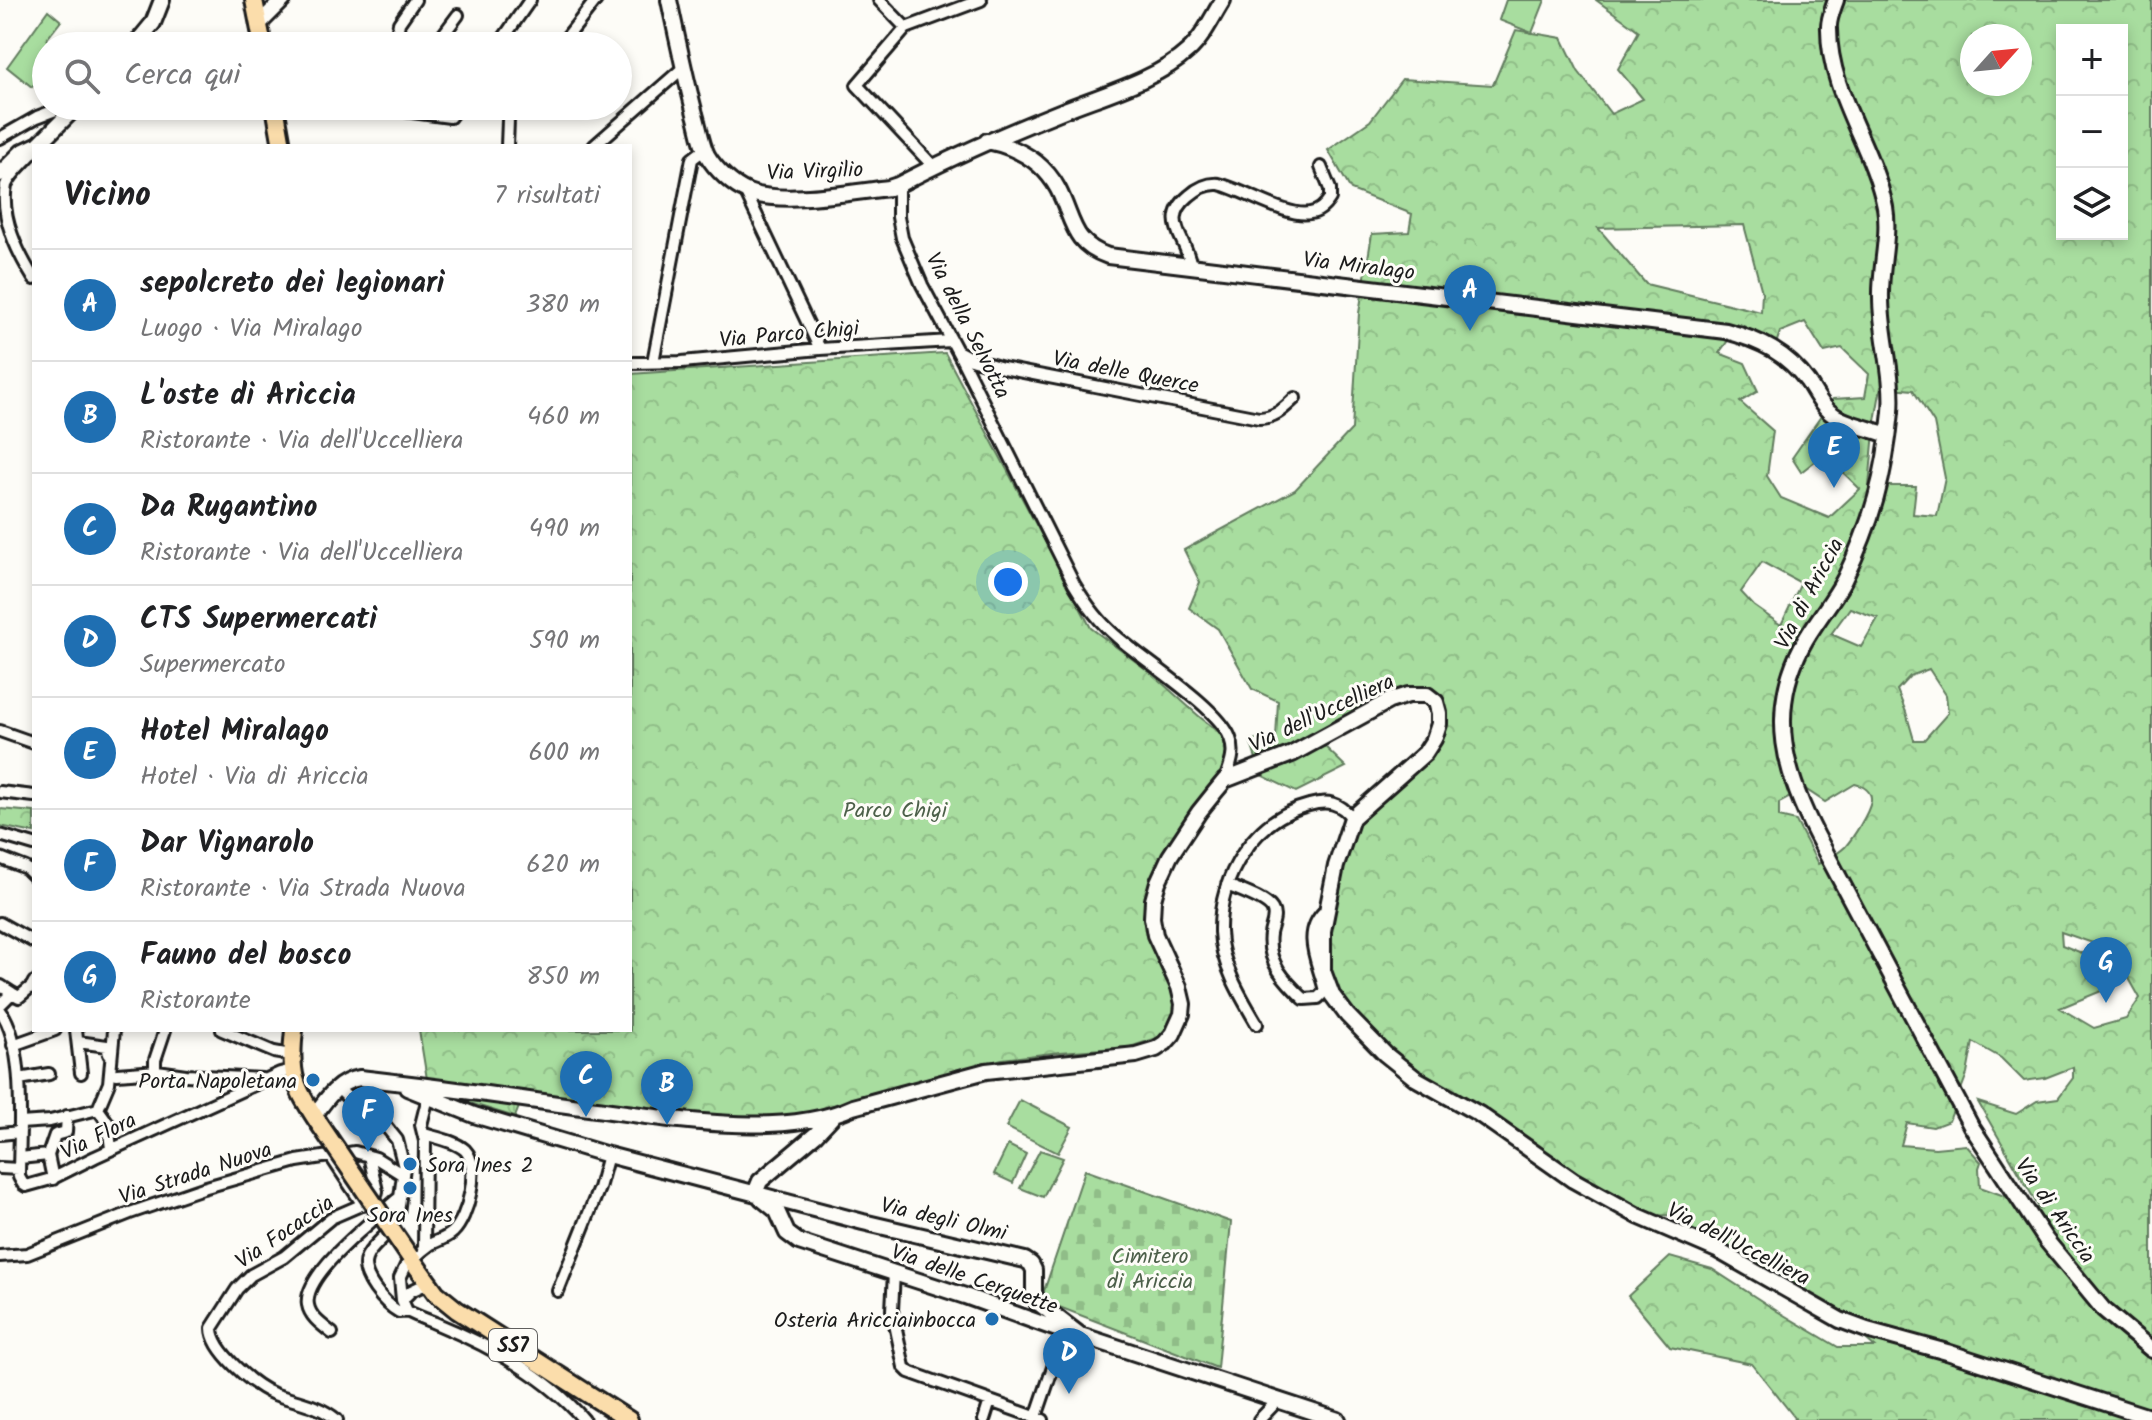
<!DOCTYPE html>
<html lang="it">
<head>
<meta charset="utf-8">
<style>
	:root { --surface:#fff; --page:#f2f2f2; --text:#202124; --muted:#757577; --line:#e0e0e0; --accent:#1f6fb2 }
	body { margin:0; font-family:Kalam,sans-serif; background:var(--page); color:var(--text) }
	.controls { position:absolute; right:24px; top:24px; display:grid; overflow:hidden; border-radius:0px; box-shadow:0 4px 12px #0003 }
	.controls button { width:72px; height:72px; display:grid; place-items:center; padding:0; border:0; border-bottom:2px solid var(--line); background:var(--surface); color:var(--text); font:40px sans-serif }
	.compass { position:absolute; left:1960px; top:24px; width:72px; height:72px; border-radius:50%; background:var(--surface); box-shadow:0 4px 12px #0003; rotate:63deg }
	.you { position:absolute; left:1008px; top:582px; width:28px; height:28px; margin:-20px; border:6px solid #fff; border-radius:50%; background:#1a73e8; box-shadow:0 0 0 12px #1a73e833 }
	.badge { display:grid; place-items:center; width:52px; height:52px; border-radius:50%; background:var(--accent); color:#fff; font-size:26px; font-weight:700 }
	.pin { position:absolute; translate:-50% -66px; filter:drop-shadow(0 2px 4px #0008) }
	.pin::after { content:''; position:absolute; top:42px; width:28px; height:24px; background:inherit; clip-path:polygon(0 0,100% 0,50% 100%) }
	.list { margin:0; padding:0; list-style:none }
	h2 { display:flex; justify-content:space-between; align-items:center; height:104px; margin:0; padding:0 32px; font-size:34px }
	h2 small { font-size:26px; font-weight:400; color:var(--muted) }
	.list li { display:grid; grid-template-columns:52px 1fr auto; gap:24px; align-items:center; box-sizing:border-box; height:112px; padding:0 32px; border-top:2px solid var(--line) }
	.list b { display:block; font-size:30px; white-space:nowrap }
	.list p { margin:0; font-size:26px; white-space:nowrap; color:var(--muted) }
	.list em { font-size:26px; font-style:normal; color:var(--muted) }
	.icon { flex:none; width:44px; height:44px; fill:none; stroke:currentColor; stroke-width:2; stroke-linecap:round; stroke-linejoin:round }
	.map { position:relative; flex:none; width:2152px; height:1420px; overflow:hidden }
	.search { position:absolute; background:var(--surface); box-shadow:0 4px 12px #0003; left:32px; top:32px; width:600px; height:88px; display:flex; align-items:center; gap:20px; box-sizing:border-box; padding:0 28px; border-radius:44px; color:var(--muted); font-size:30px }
	.panel { position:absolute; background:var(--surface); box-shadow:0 4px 12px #0003; left:32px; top:144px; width:600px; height:888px; border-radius:0px }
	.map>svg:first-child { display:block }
	.grass { fill:url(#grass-tufts); stroke:#627c5e; stroke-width:2 }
	.forest { fill:url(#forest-crowns); stroke:#627c5e; stroke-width:2; fill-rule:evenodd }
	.cemetery { fill:url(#cemetery-stones); stroke:#627c5e; stroke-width:2 }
	.pitch { fill:#a8dd9f; stroke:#627c5e; stroke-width:2 }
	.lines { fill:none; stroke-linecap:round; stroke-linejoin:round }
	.street-casing { stroke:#1c1c1c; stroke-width:16 }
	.secondary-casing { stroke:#1c1c1c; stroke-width:20 }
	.primary-casing { stroke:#1c1c1c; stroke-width:22 }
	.street { stroke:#fdfcf7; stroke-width:10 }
	.secondary { stroke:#fdfcf7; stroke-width:14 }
	.primary { stroke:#fbddab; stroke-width:16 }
	.primary-bridge-casing { stroke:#1c1c1c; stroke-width:22; stroke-linecap:butt }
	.primary-bridge { stroke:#fbddab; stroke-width:16 }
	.poi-dot { fill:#1f6fb2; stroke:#fdfcf7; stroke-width:3 }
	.labels { text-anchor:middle; stroke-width:6; stroke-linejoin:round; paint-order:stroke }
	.shield { fill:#fdfcf7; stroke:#605f5e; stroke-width:2 }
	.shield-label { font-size:20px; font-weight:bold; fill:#1c1c1c }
	.street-label { font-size:22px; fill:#1c1c1c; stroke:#fdfcf7 }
	.park-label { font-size:22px; fill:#4d604a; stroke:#fdfcf7 }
	.poi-label { font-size:22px; fill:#1c1c1c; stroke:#fdfcf7; text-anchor:end }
</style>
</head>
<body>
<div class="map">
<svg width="2152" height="1420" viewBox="0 0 2152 1420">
	<defs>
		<pattern id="grass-tufts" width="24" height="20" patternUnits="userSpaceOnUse" patternTransform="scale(2)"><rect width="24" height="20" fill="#a8dd9f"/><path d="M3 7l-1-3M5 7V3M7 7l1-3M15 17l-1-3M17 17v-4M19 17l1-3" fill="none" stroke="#90bd88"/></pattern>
		<pattern id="forest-crowns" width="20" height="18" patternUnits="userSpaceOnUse" patternTransform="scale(2)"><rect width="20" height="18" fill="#a8dd9f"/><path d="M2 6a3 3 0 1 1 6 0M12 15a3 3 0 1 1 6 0" fill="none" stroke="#90bd88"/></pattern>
		<pattern id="cemetery-stones" width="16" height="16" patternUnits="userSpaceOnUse" patternTransform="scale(2)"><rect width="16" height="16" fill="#a8dd9f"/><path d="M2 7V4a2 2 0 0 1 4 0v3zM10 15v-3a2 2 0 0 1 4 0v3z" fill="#90bd88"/></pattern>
	</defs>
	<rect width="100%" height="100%" fill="#fdfcf7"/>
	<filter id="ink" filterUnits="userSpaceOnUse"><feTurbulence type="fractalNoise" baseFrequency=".0125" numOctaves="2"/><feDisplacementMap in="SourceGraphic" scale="16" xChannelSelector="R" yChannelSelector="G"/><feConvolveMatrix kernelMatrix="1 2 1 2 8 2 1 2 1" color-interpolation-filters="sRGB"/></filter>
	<g filter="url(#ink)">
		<path class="grass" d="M458,1097L520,1104L515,1117L460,1100Z"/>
		<path class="forest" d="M1596,0H2152V1420H1794L1795,1418L1752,1364L1670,1347L1628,1296L1670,1257L1712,1269L1777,1311L1838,1347H1875L1837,1314L1726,1245H1705L1676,1215L1638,1216L1421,1083L1347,1015L1322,961L1348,826L1425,753L1437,705L1413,694L1318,740L1346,767L1296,792L1261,775L1250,740L1276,738L1278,701L1252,689L1218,629L1189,608L1200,582L1184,550L1295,490L1352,429L1359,313L1372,234L1409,232L1412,214L1351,190L1328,150L1370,121L1402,79L1493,85L1516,30L1562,38L1578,71L1611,114L1643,99L1618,69L1639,31ZM2062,30H2122V234H2062ZM1972,36H2020V84H1972ZM1744,225L1762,292L1761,312L1646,284L1598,228ZM1805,322L1824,352L1842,348L1869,374L1865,397L1833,399L1792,458L1801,472L1824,454L1860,489L1829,518L1781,498L1767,476L1773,431L1740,402L1758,391L1745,363L1719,353L1740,324L1776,344L1780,332ZM1881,387L1913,390L1934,423L1945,478L1937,516L1913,514L1916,486H1869L1875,421ZM1762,562L1801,583L1781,625L1754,606L1741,592ZM1850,608L1878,618L1861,647L1831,634ZM1929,669L1946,695L1948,713L1924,740H1914L1906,712L1897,690L1910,676ZM1855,784C1863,786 1872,791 1871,801C1869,813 1853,838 1845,847C1838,854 1826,860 1818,864L1796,821L1779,817V803L1805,789L1825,802ZM2061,932L2113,950L2140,998L2126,1019L2094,1028L2060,1008L2116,985L2102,973L2088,977L2092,957L2062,945ZM1973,1042L2001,1058L2024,1081L2045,1078L2073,1067V1078L2058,1098L2037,1101L2016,1114L1978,1102L2040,1209L1980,1187L1979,1168L1981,1162L1966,1145L1935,1148L1901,1145L1907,1123L1933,1127L1949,1121L1967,1074Z
			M945,353L1091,628L1151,673L1201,718L1223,735L1226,753L1221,777L1178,829L1152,879L1143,916L1155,949L1173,982L1177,1015L1160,1037L1130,1047L1060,1052L1002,1059L910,1084L848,1102L827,1110L758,1119L655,1110L427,1079L419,1030H630V374Z
			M0,809L34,812V833L0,826Z"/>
		<path class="cemetery" d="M1085,1170L1231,1222L1217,1368L1041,1300Z"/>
		<path class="pitch" d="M1506,0H1545L1532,33L1499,20Z
			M48,10L61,21L47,39L54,46H46V68L32,87L7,67Z
			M1020,1100L1072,1127L1058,1153L1006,1127Z
			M1008,1145L1026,1154L1013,1183L994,1174Z
			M1040,1150L1063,1158L1043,1197L1020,1188Z"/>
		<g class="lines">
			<defs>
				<path id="street" d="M879,0L906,28
					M906,28L857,85L933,166
					M906,28L981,0
					M395,46L399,23L415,0
					M437,46L440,39L458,15
					M498,46L530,0
					M560,46L596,0
					M367,106L450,117L458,106
					M0,138L37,117L66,106
					M507,146L508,120L514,106
					M594,146L683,68
					M34,151C25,162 12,172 6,185C0,218 18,253 34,279
					M898,185V217L902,238L922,285L962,360L1074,584C1086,604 1098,621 1116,636C1143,660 1219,708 1230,738C1236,753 1230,766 1225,780
					M745,191L820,349
					M1191,267C1188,239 1159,221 1189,196C1198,188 1208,183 1219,184C1244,190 1288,218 1310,213C1319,212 1325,206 1330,198V189L1321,167
					M959,352L974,360L1003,368L1259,418C1276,418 1284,408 1295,398
					M653,362L692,159L705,149
					M630,363L682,362L820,349L951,341
					M0,731L34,743
					M0,792L34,796
					M0,835L34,845
					M0,858L26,868L34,876
					M1227,885C1238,890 1266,899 1272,909C1277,917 1271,926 1270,934C1266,962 1286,982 1304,999L1318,998L1325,991C1319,963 1300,934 1325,911
					M0,923L34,942
					M1,986L12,993
					M0,1005L12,993L19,997L32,986L34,982
					M0,1010C27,1047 19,1132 19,1177L23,1184L26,1186L51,1179L95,1157L236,1093L280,1073L292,1070
					M1257,1024C1241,997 1221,964 1220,932C1219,877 1253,819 1309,805C1327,800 1340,802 1352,818
					M76,1030L81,1073
					M222,1030L274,1052L291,1055
					M78,1042L107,1046L109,1054
					M13,1045L55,1030
					M155,1071V1060L165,1030
					M117,1074L157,1071L186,1075L262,1079
					M19,1079L49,1074
					M337,1087L350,1100L380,1119L397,1140L404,1167L398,1213L394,1220
					M98,1109L108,1123L111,1149
					M20,1123L50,1121L98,1109L109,1083L114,1030
					M0,1134L20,1132
					M48,1155L55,1135L66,1132L67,1116
					M330,1155L363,1205
					M20,1158L48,1155L53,1179
					M0,1168L19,1169
					M386,1234C380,1242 369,1249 366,1259C360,1276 385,1304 399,1312L407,1311
					M424,1249L425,1141L421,1125L428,1097
					M0,1256L27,1254L130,1213L203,1188L297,1161L355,1152L376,1158L403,1175
					M410,1257L400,1278L402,1300L411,1291L428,1283
					M412,1260C418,1254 424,1249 431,1244C439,1240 447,1238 453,1232C468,1218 481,1166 465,1150C455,1141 437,1138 424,1134
					M894,1273L892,1310L904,1367L909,1372L1043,1420
					M558,1291L599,1188L608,1155
					M402,1300L407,1311C416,1316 425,1319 435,1323C488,1345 546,1375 584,1420
					M332,1333C322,1325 310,1317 308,1305C302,1274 378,1216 400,1197
					M1036,1417L1065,1332
					M337,1420C318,1404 296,1402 274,1394C254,1386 212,1351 212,1328L237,1289L251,1275L284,1257L331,1218L375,1199L377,1191L369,1156
					M984,1420L990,1401
					M1259,1420L1279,1399"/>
				<path id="secondary" d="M669,0C677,38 685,76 695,114C699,127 701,143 707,155C715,169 733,186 748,192C782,205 852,192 889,188L898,185C953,156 1009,132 1067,109C1105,94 1158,79 1188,51C1203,38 1212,17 1223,0
					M1836,0C1833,9 1828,20 1829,29C1829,93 1873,146 1885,207C1890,236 1880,268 1881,298C1881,336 1894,373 1891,412C1885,476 1872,522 1844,580C1832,603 1814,623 1802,646C1767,713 1785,774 1817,836L1971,1126L2046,1240L2103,1309L2152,1350
					M259,24L283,0
					M134,46L153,23L162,0
					M987,141C1017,147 1043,161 1058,189C1074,220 1071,243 1108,256L1726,331C1760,340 1787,353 1808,382C1816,394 1822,408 1835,416C1850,425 1871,429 1888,435
					M0,174L22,152L39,144L77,106
					M407,1088L474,1115L608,1155L863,1222L1025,1260L1031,1264L1034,1270V1292L1037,1302L1080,1335
					M314,1116C326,1099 338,1081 360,1078C436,1086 512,1098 589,1108C666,1118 781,1140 853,1107L986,1071L1136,1055L1156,1049L1165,1043L1173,1034L1182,1014L1183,1004L1179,987L1155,935L1152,918L1153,900L1158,882L1170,856L1199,812L1215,792L1225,780L1292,754L1389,701L1408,695H1427L1436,702L1439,713V724L1434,739L1425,753L1352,818L1336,866L1323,931V971L1332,995L1347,1015L1385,1054L1415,1078L1479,1114L1573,1180L1638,1216L1717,1250L1840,1320L1867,1330L1947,1352L2152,1418
					M755,1193L760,1181L816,1134L833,1116
					M761,1198L777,1211L787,1233L799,1242L965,1296L1065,1332L1080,1335L1338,1420"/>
				<path id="primary" d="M254,0L263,46
					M275,106L282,146
					M294,1030C289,1075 294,1085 318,1122
					M410,1257L436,1293L457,1310L629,1420"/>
			</defs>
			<use href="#street" class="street-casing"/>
			<use href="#secondary" class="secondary-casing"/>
			<use href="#primary" class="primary-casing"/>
			<use href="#street" class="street"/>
			<use href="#secondary" class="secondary"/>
			<use href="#primary" class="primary"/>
			<defs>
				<path id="primary-bridge" d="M318,1122L410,1257"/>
			</defs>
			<use href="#primary-bridge" class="primary-bridge-casing"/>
			<use href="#primary-bridge" class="primary-bridge"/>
		</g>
	</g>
	<g class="poi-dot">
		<circle cx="313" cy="1080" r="8"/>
		<circle cx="410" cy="1164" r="8"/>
		<circle cx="410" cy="1188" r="8"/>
		<circle cx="992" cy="1319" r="8"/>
	</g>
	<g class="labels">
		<rect class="shield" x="489" y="1329" width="48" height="32" rx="6"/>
		<g class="shield-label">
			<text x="513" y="1352">SS7</text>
		</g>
		<g class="street-label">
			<text transform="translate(815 170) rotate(-2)" y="8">Via Virgilio</text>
			<text transform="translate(1359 265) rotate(7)" y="8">Via Miralago</text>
			<text transform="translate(969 325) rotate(63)" y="8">Via della Selvotta</text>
			<text transform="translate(789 333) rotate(-5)" y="8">Via Parco Chigi</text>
			<text transform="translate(1126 371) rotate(11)" y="8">Via delle Querce</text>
			<text transform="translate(1808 593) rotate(-62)" y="8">Via di Ariccia</text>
			<text transform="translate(1321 712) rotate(-25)" y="8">Via dell'Uccelliera</text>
			<text transform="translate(98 1135) rotate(-26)" y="8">Via Flora</text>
			<text transform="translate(195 1172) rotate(-18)" y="8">Via Strada Nuova</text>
			<text transform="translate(2056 1210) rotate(55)" y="8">Via di Ariccia</text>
			<text transform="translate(944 1218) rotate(13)" y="8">Via degli Olmi</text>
			<text transform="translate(284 1231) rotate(-34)" y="8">Via Focaccia</text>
			<text transform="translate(1739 1243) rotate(27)" y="8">Via dell'Uccelliera</text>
			<text transform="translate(975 1278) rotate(19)" y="8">Via delle Cerquette</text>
		</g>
		<g class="park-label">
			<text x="895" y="817">Parco Chigi</text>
			<text x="1150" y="1263">Cimitero<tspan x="1150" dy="25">di Ariccia</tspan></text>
		</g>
		<g class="poi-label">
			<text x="297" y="1088">Porta Napoletana</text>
			<text x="426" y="1172" text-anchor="start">Sora Ines 2</text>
			<text x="410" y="1222" text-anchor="middle">Sora Ines</text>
			<text x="976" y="1327">Osteria Aricciainbocca</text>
		</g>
	</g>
</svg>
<div class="controls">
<button>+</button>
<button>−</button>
<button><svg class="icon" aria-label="layers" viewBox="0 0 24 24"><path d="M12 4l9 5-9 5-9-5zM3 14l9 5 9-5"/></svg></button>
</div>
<svg class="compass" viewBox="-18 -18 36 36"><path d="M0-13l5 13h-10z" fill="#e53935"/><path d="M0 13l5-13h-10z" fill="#757577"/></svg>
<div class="you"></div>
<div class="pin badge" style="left:1470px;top:331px">A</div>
<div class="pin badge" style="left:667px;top:1125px">B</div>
<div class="pin badge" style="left:586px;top:1117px">C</div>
<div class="pin badge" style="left:1069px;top:1394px">D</div>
<div class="pin badge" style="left:1834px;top:488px">E</div>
<div class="pin badge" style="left:368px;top:1152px">F</div>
<div class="pin badge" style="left:2106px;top:1003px">G</div>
<div class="search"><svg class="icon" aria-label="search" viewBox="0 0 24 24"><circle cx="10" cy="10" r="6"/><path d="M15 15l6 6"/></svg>Cerca qui</div>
<section class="panel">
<h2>Vicino<small>7 risultati</small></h2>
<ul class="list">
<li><span class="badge">A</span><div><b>sepolcreto dei legionari</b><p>Luogo · Via Miralago</p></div><em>380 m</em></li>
<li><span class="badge">B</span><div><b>L'oste di Ariccia</b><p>Ristorante · Via dell'Uccelliera</p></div><em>460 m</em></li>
<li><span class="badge">C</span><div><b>Da Rugantino</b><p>Ristorante · Via dell'Uccelliera</p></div><em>490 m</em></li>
<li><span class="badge">D</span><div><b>CTS Supermercati</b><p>Supermercato</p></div><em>590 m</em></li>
<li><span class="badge">E</span><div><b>Hotel Miralago</b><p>Hotel · Via di Ariccia</p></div><em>600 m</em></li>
<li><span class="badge">F</span><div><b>Dar Vignarolo</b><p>Ristorante · Via Strada Nuova</p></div><em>620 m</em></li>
<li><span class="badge">G</span><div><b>Fauno del bosco</b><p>Ristorante</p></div><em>850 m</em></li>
</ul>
</section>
</div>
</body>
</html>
